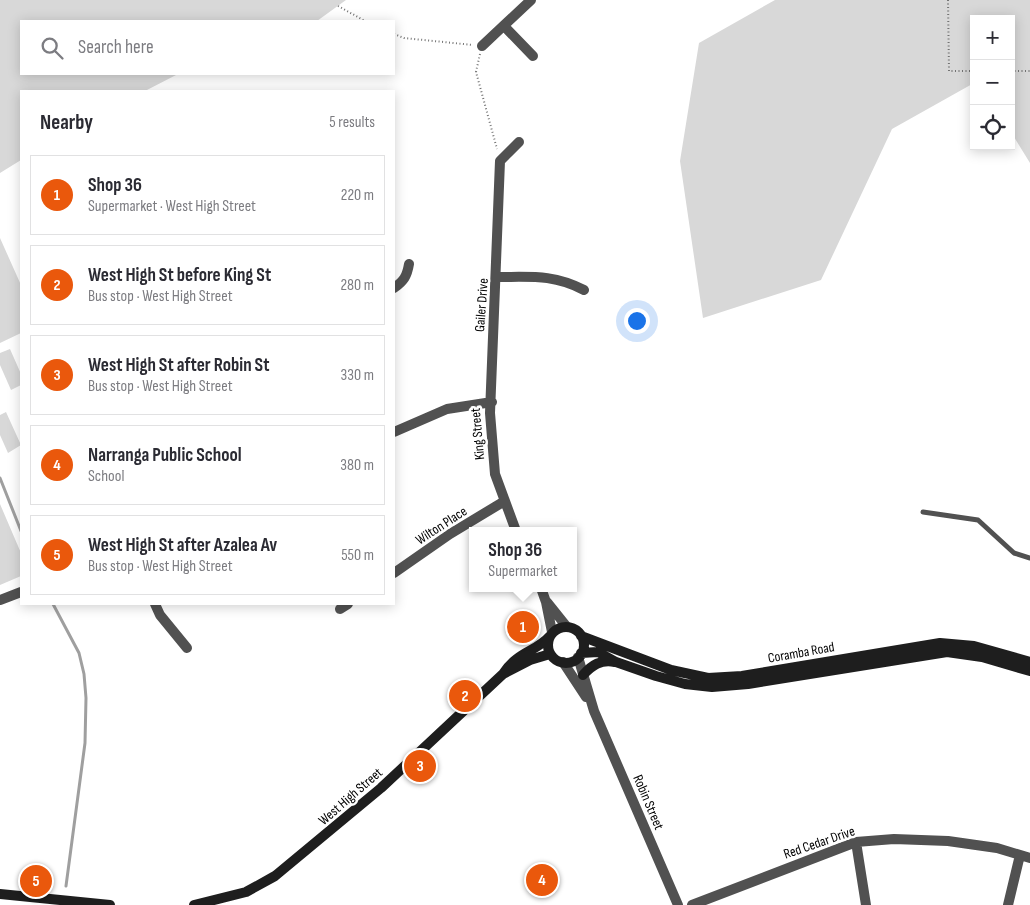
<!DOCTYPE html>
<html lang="en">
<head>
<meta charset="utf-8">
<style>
	:root { --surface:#fff; --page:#f7f7f7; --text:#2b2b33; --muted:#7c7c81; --line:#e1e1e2; --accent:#ea580c }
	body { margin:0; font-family:"Sofia Sans Condensed",sans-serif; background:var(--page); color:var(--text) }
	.controls { position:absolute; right:15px; top:15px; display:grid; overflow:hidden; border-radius:0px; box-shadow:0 2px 12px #0003 }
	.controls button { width:45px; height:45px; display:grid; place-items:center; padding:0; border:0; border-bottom:1px solid var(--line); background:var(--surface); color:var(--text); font:25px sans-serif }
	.you { position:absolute; left:636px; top:320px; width:18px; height:18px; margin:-12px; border:4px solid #fff; border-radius:50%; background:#1a73e8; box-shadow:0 0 0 8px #1a73e833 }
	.badge { display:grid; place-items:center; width:32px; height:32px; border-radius:50%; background:var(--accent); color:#fff; font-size:16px; font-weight:700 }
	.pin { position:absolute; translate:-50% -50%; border:2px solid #fff; box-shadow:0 1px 5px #0006 }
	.popup { position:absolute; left:469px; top:527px; width:108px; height:65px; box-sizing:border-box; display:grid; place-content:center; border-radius:0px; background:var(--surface); filter:drop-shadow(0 1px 4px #0005); font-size:16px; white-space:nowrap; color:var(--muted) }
	.popup b { font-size:19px; color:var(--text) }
	.popup::after { content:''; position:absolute; left:50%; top:100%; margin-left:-10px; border:10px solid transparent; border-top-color:var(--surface) }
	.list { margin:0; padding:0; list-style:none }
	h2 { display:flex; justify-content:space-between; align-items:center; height:65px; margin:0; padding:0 20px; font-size:21px }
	h2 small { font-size:16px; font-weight:400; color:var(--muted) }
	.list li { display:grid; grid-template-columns:32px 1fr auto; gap:15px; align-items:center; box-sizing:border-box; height:80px; margin:0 10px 10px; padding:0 10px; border:1px solid var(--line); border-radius:0px }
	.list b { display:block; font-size:19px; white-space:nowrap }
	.list p { margin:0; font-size:16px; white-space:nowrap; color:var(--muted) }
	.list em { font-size:16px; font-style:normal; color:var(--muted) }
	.icon { flex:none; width:28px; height:28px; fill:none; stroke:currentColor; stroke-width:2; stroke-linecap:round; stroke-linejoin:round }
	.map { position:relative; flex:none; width:1030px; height:905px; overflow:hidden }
	.search { position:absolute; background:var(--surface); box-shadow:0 2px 12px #0003; left:20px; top:20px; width:375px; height:55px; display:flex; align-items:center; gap:12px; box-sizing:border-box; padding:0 18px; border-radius:0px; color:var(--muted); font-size:19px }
	.panel { position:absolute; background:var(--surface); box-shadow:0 2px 12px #0003; left:20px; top:90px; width:375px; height:515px; border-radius:0px }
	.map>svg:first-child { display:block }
	.green { fill:#d8d8d8 }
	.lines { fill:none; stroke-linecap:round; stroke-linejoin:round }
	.stream { stroke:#9f9f9f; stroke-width:3 }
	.path { stroke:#737373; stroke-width:2; stroke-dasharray:1 2.5; stroke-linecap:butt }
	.lane { stroke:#515151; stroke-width:5 }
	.street { stroke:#515151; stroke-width:10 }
	.secondary { stroke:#1e1e1e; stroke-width:10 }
	.labels { text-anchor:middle; stroke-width:5; stroke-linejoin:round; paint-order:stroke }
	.street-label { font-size:14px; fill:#000; stroke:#fff }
</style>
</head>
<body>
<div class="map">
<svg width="1030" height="905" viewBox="0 0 1030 905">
	<rect width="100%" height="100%" fill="#fff"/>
	<path class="green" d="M0,0H346L317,21H21V74H178L145,91H21V160L0,173Z
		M775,0H1030V163L1011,132V19H974V83L892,129L821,280L703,318L680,161L699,43Z
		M0,238L21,285V333L0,343Z
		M10,349L21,374V385L11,390L0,365V353Z
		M6,412L21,445L8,453L0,435V415Z
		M0,504L21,553V576L0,585Z"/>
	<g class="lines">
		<path class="stream" d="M0,478L21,531
			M53,604L79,653L84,674L86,698L85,743L66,886"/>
		<path class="path" d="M948,0L949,71H974
			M338,6L365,21
			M394,34L404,38L473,45
			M480,54L476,72L497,149
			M1011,71H1030"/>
		<path class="lane" d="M923,512L978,520L1014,553L1030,558"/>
		<path class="street" d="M504,26L533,56
			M482,46L531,0
			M497,277C531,277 553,274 584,290
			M394,288C404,281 407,276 409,264
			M394,432L447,409L492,402
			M516,531L495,474L490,413L500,161L519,142
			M394,573L450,534L503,502
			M541,588L546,602L552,632
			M0,600L21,592
			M547,602L567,627
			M155,604L160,615L187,648
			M340,609L348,604
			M578,657L594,711L678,905
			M563,662L586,697
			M856,842L866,905
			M692,905L856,842L894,839L948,841L997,848L1030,858
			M1008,905L1020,855"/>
		<path class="secondary" d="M548 645a18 18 0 1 1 36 0a18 18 0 1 1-36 0Z
			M581,636L671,670L708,678L742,676L940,643L974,646L1030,662
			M581,653L598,652L616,662L656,676L685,684L712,687L748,684L947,652L982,657L1030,671
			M505,673L530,660L550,654
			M583,675C592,665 601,659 615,662
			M0,894L110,905
			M194,905L246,892L275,876L381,788L503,674C518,651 536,652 550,636"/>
	</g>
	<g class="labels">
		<g class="street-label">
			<text transform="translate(481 305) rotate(-86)" y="5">Gailer Drive</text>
			<text transform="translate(477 434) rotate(-95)" y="5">King Street</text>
			<text transform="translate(441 525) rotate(-33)" y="5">Wilton Place</text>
			<text transform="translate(801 652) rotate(-10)" y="5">Coramba Road</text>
			<text transform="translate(350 796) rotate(-41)" y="5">West High Street</text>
			<text transform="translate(649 802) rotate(67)" y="5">Robin Street</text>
			<text transform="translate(819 842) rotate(-19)" y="5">Red Cedar Drive</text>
		</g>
	</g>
</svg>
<div class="controls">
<button>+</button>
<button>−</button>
<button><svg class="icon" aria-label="locate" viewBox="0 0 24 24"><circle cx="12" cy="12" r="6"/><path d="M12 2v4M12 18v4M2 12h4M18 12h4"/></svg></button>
</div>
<div class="you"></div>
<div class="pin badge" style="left:523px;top:627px">1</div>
<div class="popup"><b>Shop 36</b>Supermarket</div>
<div class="pin badge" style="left:465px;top:696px">2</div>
<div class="pin badge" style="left:420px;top:766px">3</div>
<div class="pin badge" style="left:542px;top:880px">4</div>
<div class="pin badge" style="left:36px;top:881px">5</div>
<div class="search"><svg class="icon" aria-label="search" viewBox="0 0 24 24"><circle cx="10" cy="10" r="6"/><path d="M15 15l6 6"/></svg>Search here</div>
<section class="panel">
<h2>Nearby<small>5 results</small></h2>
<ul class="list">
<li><span class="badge">1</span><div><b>Shop 36</b><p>Supermarket · West High Street</p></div><em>220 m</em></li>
<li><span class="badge">2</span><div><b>West High St before King St</b><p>Bus stop · West High Street</p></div><em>280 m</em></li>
<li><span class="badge">3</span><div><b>West High St after Robin St</b><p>Bus stop · West High Street</p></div><em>330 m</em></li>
<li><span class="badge">4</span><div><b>Narranga Public School</b><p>School</p></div><em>380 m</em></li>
<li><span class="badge">5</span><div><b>West High St after Azalea Av</b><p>Bus stop · West High Street</p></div><em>550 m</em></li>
</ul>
</section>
</div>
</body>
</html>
